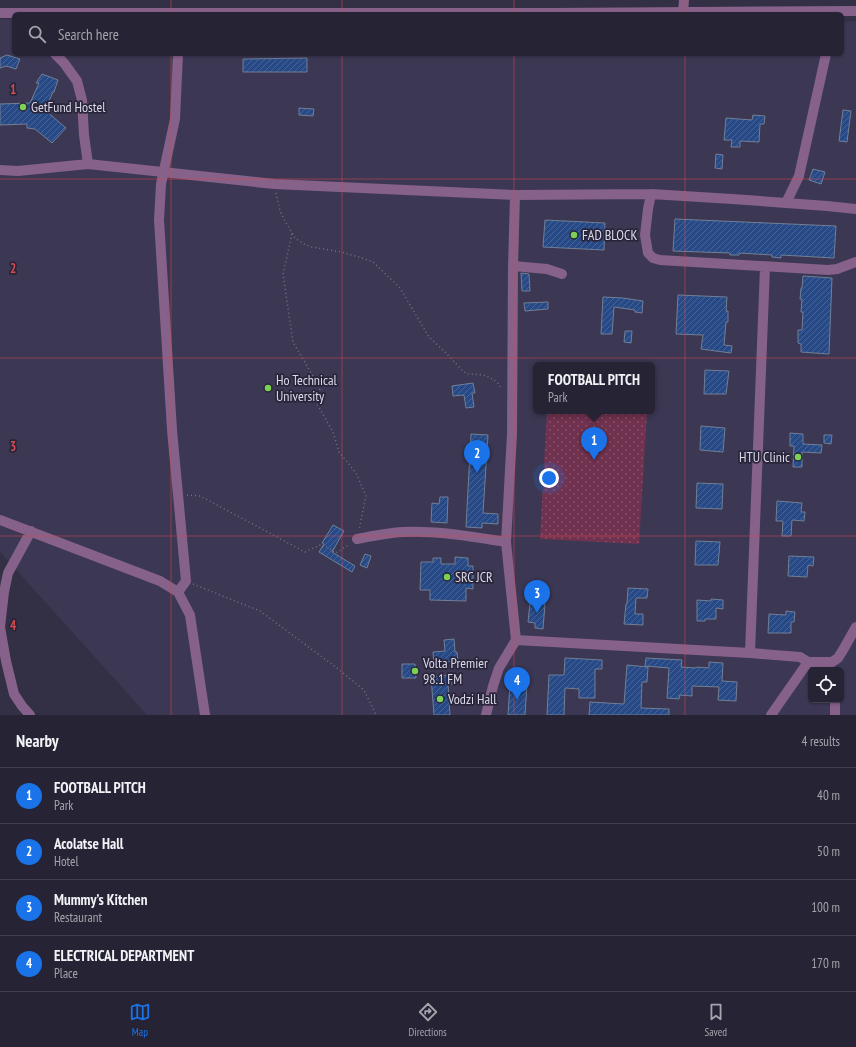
<!DOCTYPE html>
<html lang="en">
<head>
<meta charset="utf-8">
<style>
	:root { --surface:#262334; --page:#322f40; --text:#f1f3f6; --muted:#a4a4ac; --line:#42404f; --accent:#1a73e8 }
	body { margin:0; font-family:"PT Sans Narrow",sans-serif; background:var(--page); color:var(--text) }
	.controls { position:absolute; right:12px; bottom:12px; display:grid; overflow:hidden; border-radius:6px; box-shadow:0 1px 3px #0004 }
	.controls button { width:36px; height:36px; display:grid; place-items:center; padding:0; border:0; border-bottom:1px solid var(--line); background:var(--surface); color:var(--text); font:20px sans-serif }
	.you { position:absolute; left:549px; top:478px; width:14px; height:14px; margin:-10px; border:3px solid #fff; border-radius:50%; background:#1a73e8; box-shadow:0 0 0 6px #1a73e833 }
	.badge { display:grid; place-items:center; width:26px; height:26px; border-radius:50%; background:var(--accent); color:#fff; font-size:13px; font-weight:700 }
	.pin { position:absolute; translate:-50% -33px; filter:drop-shadow(0 1px 2px #0008) }
	.pin::after { content:''; position:absolute; top:21px; width:14px; height:12px; background:inherit; clip-path:polygon(0 0,100% 0,50% 100%) }
	.popup { position:absolute; left:533px; top:362px; width:122px; height:52px; box-sizing:border-box; display:grid; place-content:center; border-radius:6px; background:var(--surface); filter:drop-shadow(0 1px 3px #0005); font-size:13px; white-space:nowrap; color:var(--muted) }
	.popup b { font-size:15px; color:var(--text) }
	.popup::after { content:''; position:absolute; left:50%; top:100%; margin-left:-8px; border:8px solid transparent; border-top-color:var(--surface) }
	.list { margin:0; padding:0; list-style:none }
	h2 { display:flex; justify-content:space-between; align-items:center; height:52px; margin:0; padding:0 16px; font-size:17px }
	h2 small { font-size:13px; font-weight:400; color:var(--muted) }
	.list li { display:grid; grid-template-columns:26px 1fr auto; gap:12px; align-items:center; box-sizing:border-box; height:56px; padding:0 16px; border-top:1px solid var(--line) }
	.list b { display:block; font-size:15px; white-space:nowrap }
	.list p { margin:0; font-size:13px; white-space:nowrap; color:var(--muted) }
	.list em { font-size:13px; font-style:normal; color:var(--muted) }
	.icon { flex:none; width:22px; height:22px; fill:none; stroke:currentColor; stroke-width:2; stroke-linecap:round; stroke-linejoin:round }
	.map { position:relative; flex:none; width:856px; height:715px; overflow:hidden }
	.search { position:absolute; background:var(--surface); box-shadow:0 1px 3px #0004; left:12px; right:12px; top:12px; height:44px; display:flex; align-items:center; gap:10px; box-sizing:border-box; padding:0 14px; border-radius:6px; color:var(--muted); font-size:15px }
	.sheet { height:276px; background:var(--surface) }
	nav { display:flex; justify-content:space-around; align-items:center; box-sizing:border-box; height:56px; border-top:1px solid var(--line); background:var(--surface); font-size:11px; color:var(--muted) }
	nav a { display:grid; justify-items:center; gap:2px }
	nav .on { color:var(--accent) }
	.map>svg:first-child { display:block }
	.built { fill:#3c3753; fill-rule:evenodd }
	.park { fill:url(#park-dots) }
	.building { fill:url(#building-hatch); stroke:#717f96 }
	.lines { fill:none; stroke-linecap:round; stroke-linejoin:round }
	.path { stroke:#757285; stroke-width:1.5; stroke-dasharray:1 3; stroke-linecap:butt }
	.minor { stroke:#86618a; stroke-width:10 }
	.grid { fill:none; stroke:#d74b4e; stroke-width:1; stroke-opacity:0.55 }
	.poi-dot { fill:#7cd155; stroke:#29253b; stroke-width:1.5 }
	.labels { text-anchor:middle; stroke-width:3.5; stroke-linejoin:round; paint-order:stroke }
	.poi-label { font-size:14px; fill:#dbd9e8; stroke:#29253b; text-anchor:start }
	.grid-label { font-size:13px; text-anchor:middle; font-weight:bold; fill:#d74b4e; stroke:#29253b; stroke-width:3.5; stroke-linejoin:round; paint-order:stroke }
</style>
</head>
<body>
<div class="map">
<svg width="856" height="715" viewBox="0 0 856 715">
	<defs>
		<pattern id="park-dots" width="8" height="8" patternUnits="userSpaceOnUse"><rect width="8" height="8" fill="#71324f"/><path d="M2 2h.1M6 6h.1" fill="none" stroke="#854f68" stroke-width="1.8" stroke-linecap="round"/></pattern>
		<pattern id="building-hatch" width="6" height="6" patternUnits="userSpaceOnUse"><rect width="6" height="6" fill="#274a87"/><path d="M-1 1l2-2M0 6l6-6M5 7l2-2" fill="none" stroke="#466498"/></pattern>
	</defs>
	<rect width="100%" height="100%" fill="#332f45"/>
	<path class="built" d="M0,19H14V54H842V22L856,21V715H147L0,552ZM536,365H652V411H536ZM811,670H841V700H811Z"/>
	<path class="park" d="M547,411H647L639,544L540,539Z"/>
	<path class="building" d="M7,55L20,59L16,69L6,66L0,68V58Z
		M307,58V72H243V59Z
		M42,74L58,80L54,92H53L45,110L66,128L52,143L35,129L27,128V124L0,125V104L30,103L39,83H36Z
		M299,108L314,109L313,116L299,115Z
		M843,110L851,111L847,142L839,141Z
		M753,115L765,116L764,124H760L759,142L740,141V147H731L732,140H724L726,118L752,120Z
		M716,154L723,155L722,169L715,168Z
		M813,169L825,172L821,184L809,180Z
		M675,219L836,226L834,258L781,255V258L772,257V255L739,253V255H730V253L673,251Z
		M545,220L605,223L604,250L543,247Z
		M521,273L529,274L530,291H522Z
		M803,276L832,278L829,354L801,352V344L798,343V330H802L803,312H801L802,299H800L801,288H802Z
		M678,295L727,297L726,311H728V322H726L724,345L732,346L731,353L701,349L703,335L676,334Z
		M603,297L623,298L643,301L642,313L635,312V310L614,307L612,334H601Z
		M548,302V309L525,311L524,303Z
		M625,331H632L631,343L624,342Z
		M705,370L729,371L726,394H704Z
		M473,383L475,393H472L474,407L466,408L464,395L453,396L452,386Z
		M701,426L725,428L723,452L700,450Z
		M790,433L803,434V444L822,445L821,453L802,452V467H793L794,446H790Z
		M471,434L488,435L483,513L498,514V524L482,523V528L466,527Z
		M824,435H832L831,444L824,443Z
		M697,483L723,484L722,509L696,508Z
		M440,497H448L447,523L431,522L432,503L439,504Z
		M777,501L802,503L801,512H805L804,521L792,520L791,536H782L783,521H776Z
		M333,525L344,531L332,552L355,566L352,572L319,552L324,544L322,543Z
		M696,541L720,542L718,565H695Z
		M365,554L371,556L367,568L360,565Z
		M789,556L814,557L813,566L808,565L807,577L788,576Z
		M455,557L468,558V566H473V589L466,588V601L430,600V590H420L421,562H433V558H441V564H455Z
		M628,588L648,589L647,598H636L635,614H643V625L624,624L626,604H627Z
		M711,599L723,600V609L716,608V619H705V621H697V600L711,601Z
		M530,603L545,604L543,629L535,628V623L528,622Z
		M786,611L795,612L794,622H791V633H768L769,614L786,615Z
		M454,639L455,652H457L458,661L434,663L433,652L445,651L444,640Z
		M565,658L602,660V669H595V698H579V689L565,688L564,715H547L549,675H564Z
		M646,658L682,660L681,667L696,668L697,667L709,668V662L723,663L722,681L737,682L736,701L718,700L719,687L692,686V696L680,695L679,699L667,698L669,668L645,666Z
		M402,664H415L416,678H402Z
		M627,665L648,667L647,682H642L641,708L669,709V715H589L590,702L624,704Z
		M456,674V684H448L450,715H434L431,677Z
		M510,683L527,684L525,715H508Z"/>
	<g class="lines">
		<path class="path" d="M276,193L280,211L286,223L295,238L304,244L312,247L341,252L359,257L373,262L400,288L429,337L446,353L462,370L467,374L483,375L489,377L497,382L502,389
			M292,234L283,274L293,342L320,388L317,404L333,432L339,452L356,473L366,496L359,530
			M187,495L200,496L305,552L322,544L336,553L350,544
			M193,584L260,611L337,668L364,690L376,715"/>
		<path class="minor" d="M0,13H553L856,11
			M683,13L684,0
			M55,54L64,63L77,81L82,100L84,135L88,164
			M0,170L18,171L88,164L274,184L515,195L651,194L732,199L827,206L856,209
			M651,194L648,209L645,235L648,253L653,258L660,260L828,270L837,269L856,262
			M786,203L799,176L826,54
			M513,266L547,269L562,274
			M0,520L160,581L178,592L190,615L205,715
			M357,539C372,536 387,533 403,532C436,530 473,537 506,542
			M178,592L186,581L172,430L159,220L161,184L175,119L178,54
			M516,640L750,653L800,657L808,662H832L838,658L843,650L856,627
			M750,653L765,267
			M835,700V715
			M30,715L22,706L14,694L6,661L0,627L4,592L8,573L31,531
			M486,715L493,686L499,668L516,640L506,542L512,434L513,266L515,195
			M771,715L808,662"/>
	</g>
	<path class="grid" d="M171,0V14M342,0V14M514,0V14M685,0V14M171,54V715M342,54V715M514,54V715M685,54V715M0,179H856M0,358H856M0,536H856"/>
	<g class="poi-dot">
		<circle cx="23" cy="107" r="4"/>
		<circle cx="574" cy="235" r="4"/>
		<circle cx="268" cy="388" r="4"/>
		<circle cx="798" cy="457" r="4"/>
		<circle cx="447" cy="577" r="4"/>
		<circle cx="415" cy="671" r="4"/>
		<circle cx="440" cy="699" r="4"/>
	</g>
	<g class="labels">
		<g class="poi-label">
			<text x="31" y="112">GetFund Hostel</text>
			<text x="582" y="240">FAD BLOCK</text>
			<text x="276" y="385">Ho Technical<tspan x="276" dy="16">University</tspan></text>
			<text x="790" y="462" text-anchor="end">HTU Clinic</text>
			<text x="455" y="582">SRC JCR</text>
			<text x="423" y="668">Volta Premier<tspan x="423" dy="16">98.1 FM</tspan></text>
			<text x="448" y="704">Vodzi Hall</text>
		</g>
	</g>
	<g class="grid-label">
		<text x="13" y="94">1</text>
		<text x="13" y="273">2</text>
		<text x="13" y="451">3</text>
		<text x="13" y="630">4</text>
	</g>
</svg>
<div class="controls">
<button><svg class="icon" aria-label="locate" viewBox="0 0 24 24"><circle cx="12" cy="12" r="6"/><path d="M12 2v4M12 18v4M2 12h4M18 12h4"/></svg></button>
</div>
<div class="you"></div>
<div class="pin badge" style="left:594px;top:460px">1</div>
<div class="popup"><b>FOOTBALL PITCH</b>Park</div>
<div class="pin badge" style="left:477px;top:473px">2</div>
<div class="pin badge" style="left:537px;top:613px">3</div>
<div class="pin badge" style="left:517px;top:700px">4</div>
<div class="search"><svg class="icon" aria-label="search" viewBox="0 0 24 24"><circle cx="10" cy="10" r="6"/><path d="M15 15l6 6"/></svg>Search here</div>
</div>
<section class="sheet">
<h2>Nearby<small>4 results</small></h2>
<ul class="list">
<li><span class="badge">1</span><div><b>FOOTBALL PITCH</b><p>Park</p></div><em>40 m</em></li>
<li><span class="badge">2</span><div><b>Acolatse Hall</b><p>Hotel</p></div><em>50 m</em></li>
<li><span class="badge">3</span><div><b>Mummy’s Kitchen</b><p>Restaurant</p></div><em>100 m</em></li>
<li><span class="badge">4</span><div><b>ELECTRICAL DEPARTMENT</b><p>Place</p></div><em>170 m</em></li>
</ul>
</section>
<nav>
<a class="on"><svg class="icon" aria-label="map" viewBox="0 0 24 24"><path d="M3 6l6-2 6 2 6-2v14l-6 2-6-2-6 2zM9 4v14M15 6v14"/></svg>Map</a>
<a><svg class="icon" aria-label="directions" viewBox="0 0 24 24"><path d="M12 3l9 9-9 9-9-9zM9 14v-3h6M13 9l2 2-2 2"/></svg>Directions</a>
<a><svg class="icon" aria-label="saved" viewBox="0 0 24 24"><path d="M7 4h10v16l-5-4-5 4z"/></svg>Saved</a>
</nav>
</body>
</html>
